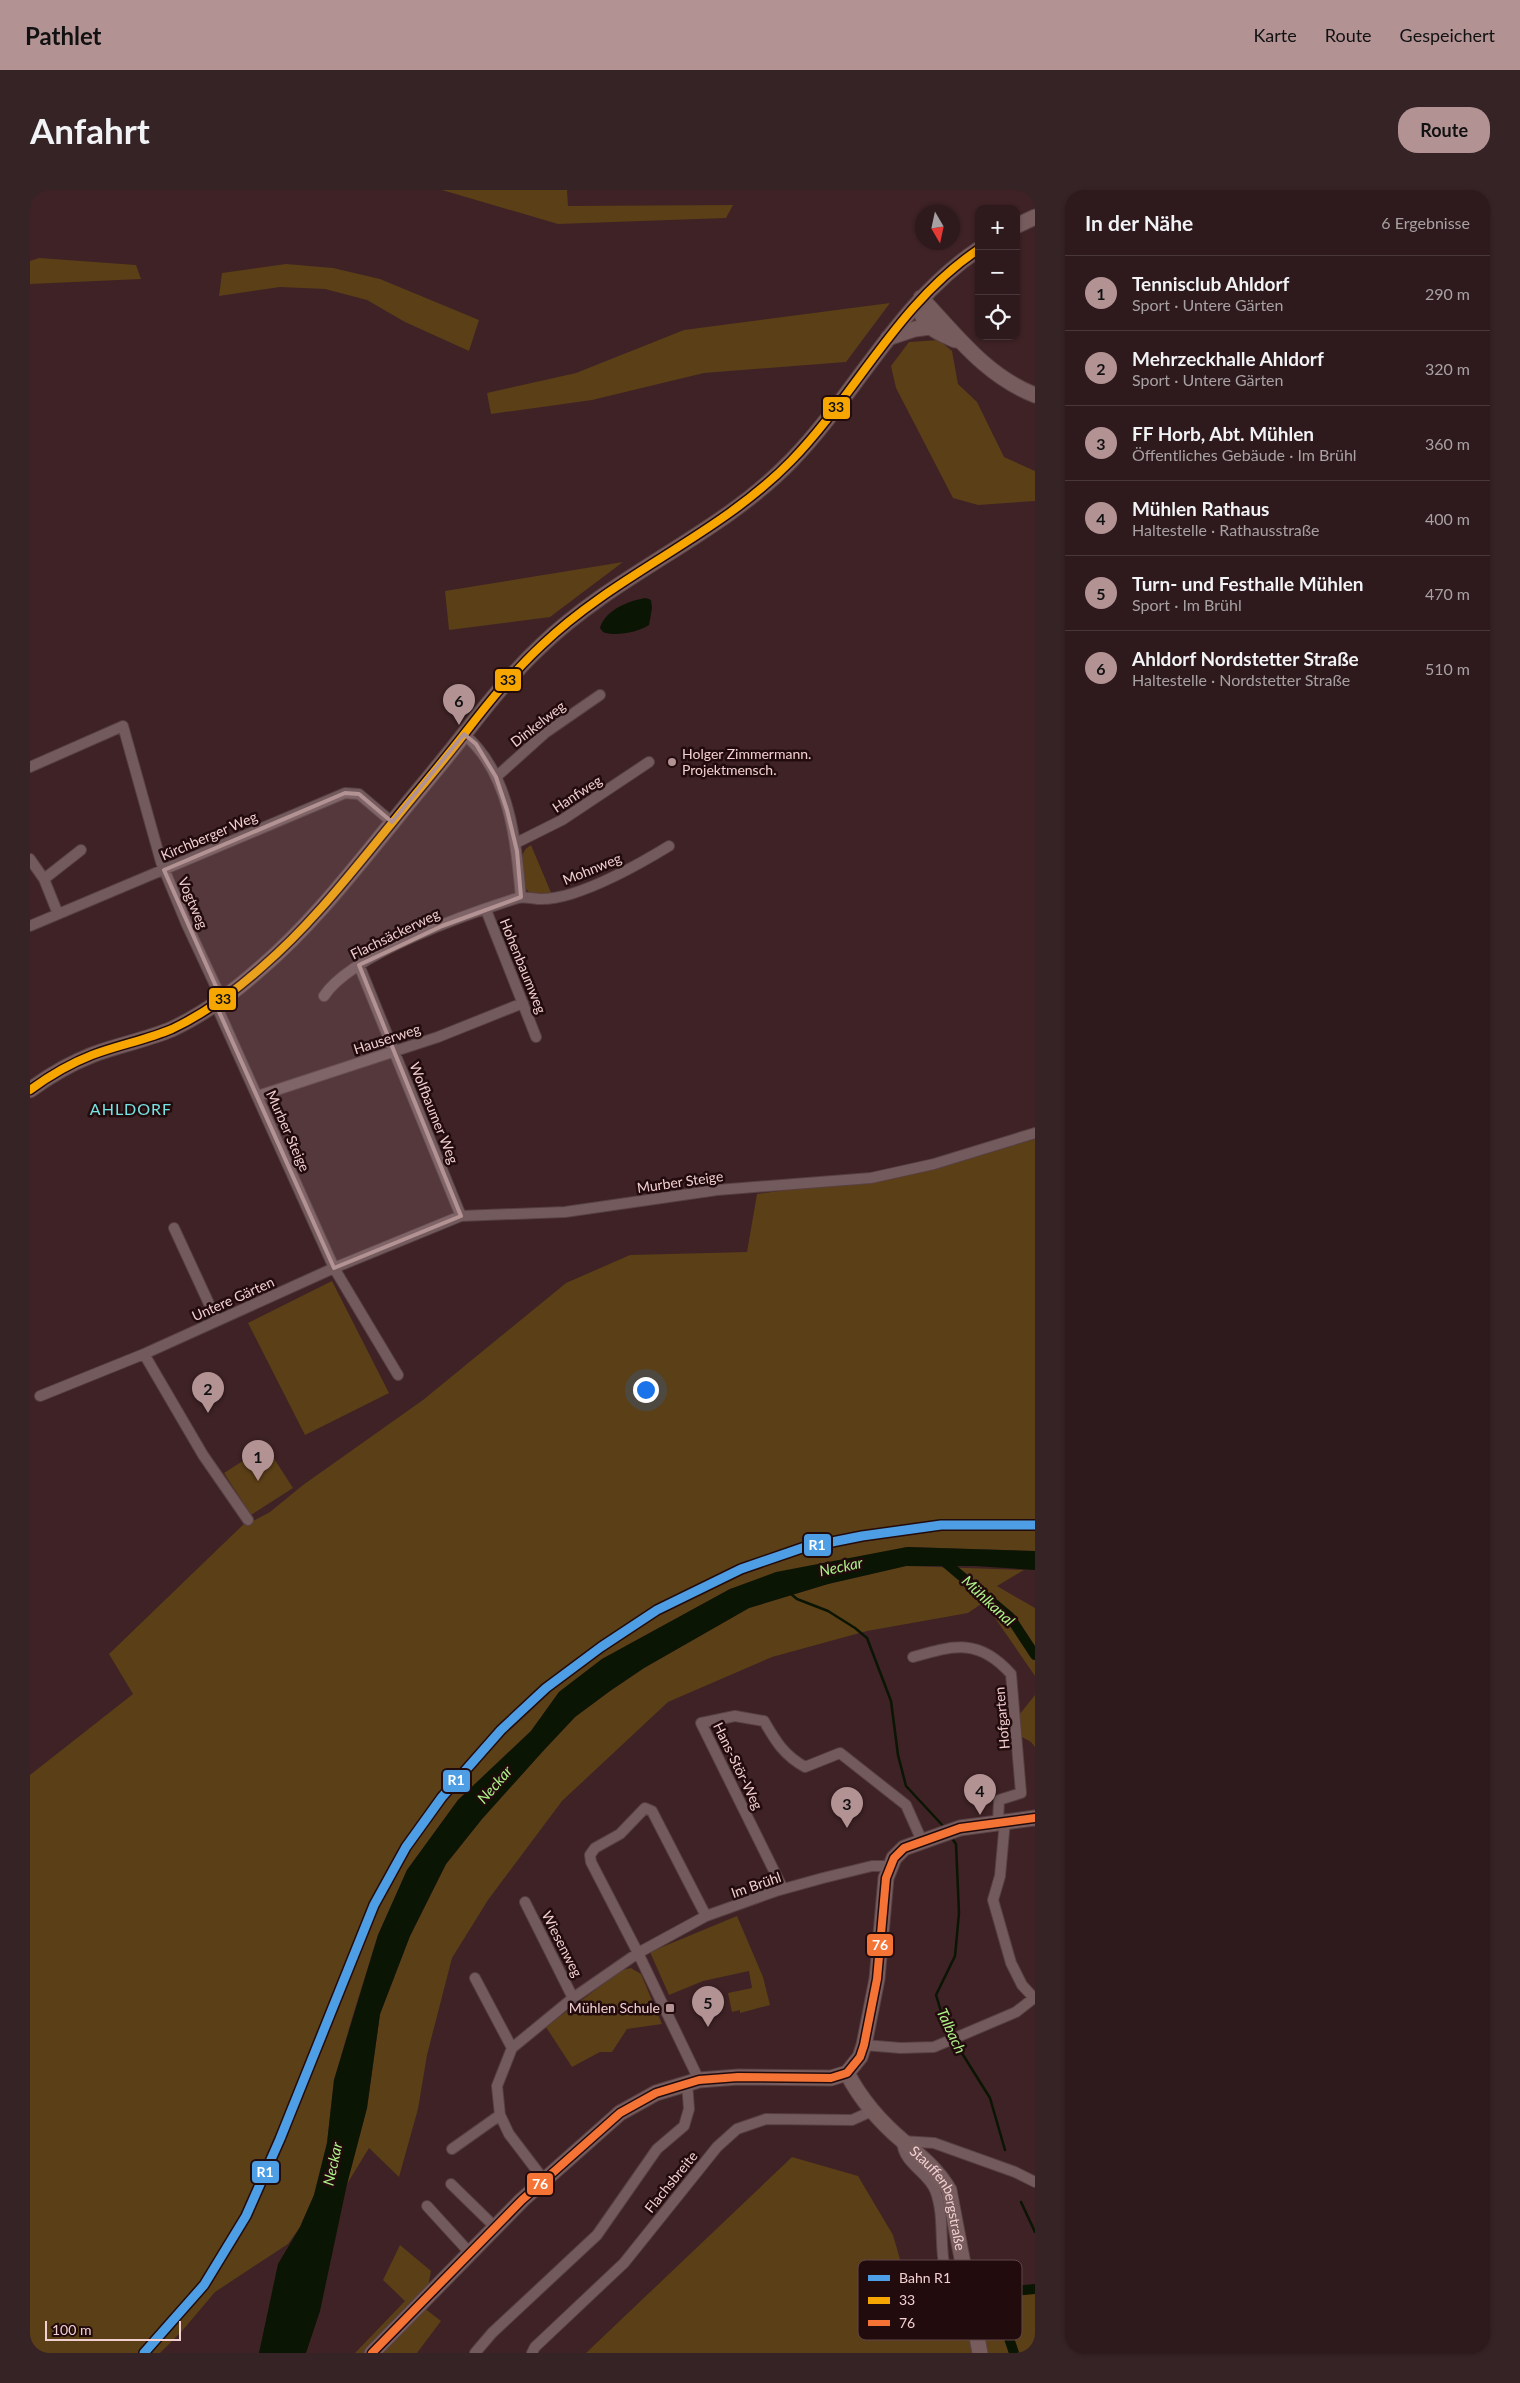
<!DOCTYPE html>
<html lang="de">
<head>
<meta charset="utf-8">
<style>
	:root { --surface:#2e1a1c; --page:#362325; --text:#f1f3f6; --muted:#a7a1a3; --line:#49383b; --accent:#b39294 }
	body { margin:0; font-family:Lato,sans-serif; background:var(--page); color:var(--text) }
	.controls { position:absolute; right:15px; top:15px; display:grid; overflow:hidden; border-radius:10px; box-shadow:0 1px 4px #0004 }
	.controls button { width:45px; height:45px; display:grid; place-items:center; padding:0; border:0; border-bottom:1px solid var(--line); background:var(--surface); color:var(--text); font:25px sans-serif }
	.compass { position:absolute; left:885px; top:15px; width:45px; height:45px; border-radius:50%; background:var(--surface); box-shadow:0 1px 4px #0004; rotate:171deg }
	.scale { position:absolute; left:15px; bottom:12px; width:136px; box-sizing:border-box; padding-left:5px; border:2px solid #f2cfd0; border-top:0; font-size:14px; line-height:18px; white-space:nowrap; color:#f2cfd0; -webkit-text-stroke:4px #220b0d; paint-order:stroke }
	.you { position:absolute; left:615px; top:1199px; width:18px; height:18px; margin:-12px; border:4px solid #fff; border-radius:50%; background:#1a73e8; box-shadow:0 0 0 8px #1a73e833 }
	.badge { display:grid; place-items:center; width:32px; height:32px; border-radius:50%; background:var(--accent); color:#111; font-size:16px; font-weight:700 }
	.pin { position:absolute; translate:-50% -41px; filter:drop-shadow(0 1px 2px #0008) }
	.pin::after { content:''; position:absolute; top:26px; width:18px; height:15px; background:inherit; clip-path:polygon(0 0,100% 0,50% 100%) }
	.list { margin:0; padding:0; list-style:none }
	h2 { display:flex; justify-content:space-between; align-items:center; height:65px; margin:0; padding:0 20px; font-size:21px }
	h2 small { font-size:16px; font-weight:400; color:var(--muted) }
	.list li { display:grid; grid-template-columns:32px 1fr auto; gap:15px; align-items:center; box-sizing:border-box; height:75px; padding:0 20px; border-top:1px solid var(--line) }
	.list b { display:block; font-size:19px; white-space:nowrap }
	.list p { margin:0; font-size:16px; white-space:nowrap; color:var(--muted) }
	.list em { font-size:16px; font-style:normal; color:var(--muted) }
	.icon { flex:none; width:28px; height:28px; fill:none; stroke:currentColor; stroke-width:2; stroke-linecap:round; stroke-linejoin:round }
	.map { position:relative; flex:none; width:1005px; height:2163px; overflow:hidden; border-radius:20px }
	header { display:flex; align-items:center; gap:30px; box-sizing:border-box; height:70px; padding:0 25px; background:var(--accent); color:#111 }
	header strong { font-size:24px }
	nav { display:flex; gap:28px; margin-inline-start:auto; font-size:18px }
	.intro { display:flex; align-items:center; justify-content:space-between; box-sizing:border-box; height:120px; padding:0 30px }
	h1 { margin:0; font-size:35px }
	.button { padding:12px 22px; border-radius:20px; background:var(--accent); color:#111; font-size:18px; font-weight:700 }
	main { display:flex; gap:30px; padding:0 30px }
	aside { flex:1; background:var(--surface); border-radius:20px; box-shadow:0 1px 4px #0004 }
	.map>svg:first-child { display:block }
	.green { fill:#5b3f17 }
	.water { fill:#0b1503 }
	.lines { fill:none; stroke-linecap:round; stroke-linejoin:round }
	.stream { stroke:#0b1503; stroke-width:2.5 }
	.canal { stroke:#0b1503; stroke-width:10 }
	.street-casing { stroke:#584042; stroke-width:12 }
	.secondary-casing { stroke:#584042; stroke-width:17 }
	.street { stroke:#735b5d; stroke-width:10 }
	.secondary { stroke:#775c5e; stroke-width:15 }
	.bus-1-casing { stroke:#220b0d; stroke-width:11 }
	.bus-2-casing { stroke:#220b0d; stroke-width:11 }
	.bus-1 { stroke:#f7a600; stroke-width:8 }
	.bus-2 { stroke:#f57335; stroke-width:8 }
	.rail-1-casing { stroke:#220b0d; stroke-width:12 }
	.rail-1 { stroke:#4d9ee5; stroke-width:9 }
	.marked { fill:#b39294; fill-opacity:0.2; stroke:#b39294; stroke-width:4; stroke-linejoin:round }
	.poi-dot { fill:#b39294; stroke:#220b0d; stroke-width:2 }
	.labels { text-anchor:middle; stroke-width:5; stroke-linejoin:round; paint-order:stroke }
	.street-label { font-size:14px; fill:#f2cfd0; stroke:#220b0d }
	.poi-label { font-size:14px; fill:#f2cfd0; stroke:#220b0d; text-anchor:start }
	.water-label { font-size:15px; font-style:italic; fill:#aef38a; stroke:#220b0d }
	.quarter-label { font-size:16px; letter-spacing:1px; fill:#77e3e3; stroke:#220b0d }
	.key { fill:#220b0d; stroke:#604648; stroke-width:1 }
	.key-label { font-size:14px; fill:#f2cfd0 }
	.line-badge { stroke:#220b0d; stroke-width:2 }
	.badge-label { font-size:14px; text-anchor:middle; font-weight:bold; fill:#fff }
	.pale-badge-label { font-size:14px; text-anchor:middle; font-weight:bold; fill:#111 }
</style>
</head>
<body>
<header>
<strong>Pathlet</strong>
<nav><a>Karte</a><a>Route</a><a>Gespeichert</a></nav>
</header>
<div class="intro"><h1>Anfahrt</h1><a class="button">Route</a></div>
<main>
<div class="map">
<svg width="1005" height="2163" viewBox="0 0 1005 2163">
	<rect width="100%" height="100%" fill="#3e2225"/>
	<path class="green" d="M412,0H537L538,16L703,15L696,28L528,34Z
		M9,68L106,75L111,89L0,94V71Z
		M256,74L303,78L350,89L449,130L439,161L375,132L337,110L295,99L250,97L189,106L192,83Z
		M860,113L816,172L674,183L562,210L461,224L457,203L546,183L654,140Z
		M909,150L922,161L928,194L947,212L974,267L1005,281V311L948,315L923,308L866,198L861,176L879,152Z
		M593,372L520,427L419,440L415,401Z
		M501,655L522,705C514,706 505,707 499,702C491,696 489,668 495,660C495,659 501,655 501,655Z
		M1005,949V1361L877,1357L700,1399L572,1469L529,1502L501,1541L428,1610L377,1680L348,1745L323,1825L304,1890L297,1953L284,2005L270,2037L258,2054L185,2102L152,2141L130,2163H0V1585L103,1504L79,1464L218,1330H225L240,1322L273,1295L393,1210L536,1093L600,1065L717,1062L727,1004L866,986Z
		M302,1091L359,1203L275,1245L218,1133Z
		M236,1256L263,1298L221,1325L194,1283Z
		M876,1376L994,1380L967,1396L1005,1418V1486L954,1412L938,1423L837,1441L742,1467L638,1512L532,1611L458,1710L422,1768L397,1865L388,1919L369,1987L339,1958L317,1994L337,1918L350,1824L380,1746L416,1674L452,1629L514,1560L545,1527L580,1501L614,1478L719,1418L798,1394Z
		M1005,1505V1557L1001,1552L992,1547L989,1525Z
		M707,1726L733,1787L740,1815L710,1823V1820L702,1822L698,1803L722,1798L719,1781L673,1791L639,1805L620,1762Z
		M601,1778L611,1784L632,1834L597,1839L582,1862H570L542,1877L516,1837L592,1780Z
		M762,1967L828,1986L863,2045L889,2135L971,2105L1005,2100V2163H556Z
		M370,2055L401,2081L394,2118L411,2131L387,2163H325L375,2111L353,2090Z"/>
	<path class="water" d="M616,408L621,410L622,418L619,435C609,442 584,447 573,442L570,438C575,420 600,410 616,408Z
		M877,1357L1005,1361V1380L945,1376H876L798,1394L719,1418L614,1478L580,1501L545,1527L514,1560L452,1629L416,1674L380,1746L350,1824L337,1918L317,1994L290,2121L276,2163H229L248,2074L270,2037L284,2005L297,1953L304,1890L348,1745L377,1680L428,1610L501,1541L529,1502L572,1469L700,1399L746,1382Z"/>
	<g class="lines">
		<path class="stream" d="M761,1404L767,1409L798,1421L825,1438L837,1448L861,1511L868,1565L876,1596L915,1638
			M921,1647L926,1654L929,1723L925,1766L906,1805L913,1828L922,1847
			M925,1852L960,1908L975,1960
			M991,2012L1005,2042"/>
		<path class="canal" d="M911,1369L980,1427L1005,1465
			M955,2078L984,2163
			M963,2103L1005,2099"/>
		<defs>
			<path id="street" d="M434,544C480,583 486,651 491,707
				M0,577L93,536L131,672L157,735L192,810
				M466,587L515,543L570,505
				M486,653L532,630L619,572
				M0,669L14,689L28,724
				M14,689L51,660
				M456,720L506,847
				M0,736L315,603L329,604L362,632
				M329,775L431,1026
				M294,806C321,764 440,723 488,708C495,706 504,709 511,709C521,709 531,707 541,704C576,693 608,675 639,656
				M186,815L304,1078L368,1185
				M228,906L408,847L493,813
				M144,1038L187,1131
				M114,1164L173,1265L218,1330
				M10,1206L114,1164L304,1078L431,1026L535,1022L687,1000L841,988L904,974L1005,943
				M883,1467C924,1455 949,1448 981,1484L991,1603L969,1610L968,1632
				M975,1631L970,1686L963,1710L981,1773L992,1795L1005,1809
				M753,1699L671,1533L705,1526L734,1531C746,1552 754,1565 775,1577L810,1563L876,1615L892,1651
				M495,1712L543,1808
				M445,1788L482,1858
				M834,1855L871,1858L904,1857L986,1822L1004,1808
				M669,1890L608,1763L561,1672L560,1665L565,1658L590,1644L615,1618L622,1621L676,1726
				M422,1959L470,1925
				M514,1990L479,1944L470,1925L467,1896L482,1858L543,1808L608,1763L676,1726L746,1701L793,1688L842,1676H860
				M421,1994L465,2037
				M397,2016L440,2063
				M944,2130L937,2128C930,2118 929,2104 923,2093C920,2089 916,2085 915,2080C909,2054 915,2025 905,2000C897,1981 873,1974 872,1951L904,1953L985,1982L1005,1992
				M445,2163L462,2143L567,2045L627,1959L654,1936L659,1919L657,1893
				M502,2163L505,2157L594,2073L687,1957L707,1939L736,1929L822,1930L842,1921"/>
			<g id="secondary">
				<path d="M986,36L1005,27"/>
				<path d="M891,108C926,145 956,186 1005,205"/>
				<path d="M891,108C888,135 903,140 925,150"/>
				<path d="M858,148L885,139L900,137"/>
				<path d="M0,900C19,886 39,874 62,865C88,855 116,850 142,839C176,823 204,802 232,777C281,735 321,683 362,633C386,603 412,573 435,543C459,512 483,482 512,455C587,383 688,346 761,271C827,203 868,113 949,59"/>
				<path id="s1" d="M817,1883C831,1910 850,1932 874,1952C891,1967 907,1979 919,2000L950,2163"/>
				<path d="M342,2163L492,2010L590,1923L626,1903L669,1890L708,1887L801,1888L817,1883L830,1867L834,1855L847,1789L856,1688L864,1668L874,1658L930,1638L1005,1628"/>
			</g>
		</defs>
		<use href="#street" class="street-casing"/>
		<use href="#secondary" class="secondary-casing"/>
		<use href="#street" class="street"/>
		<use href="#secondary" class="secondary"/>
		<defs>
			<path id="bus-1" d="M0,900C19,886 39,874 62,865C88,855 116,850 142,839C176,823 204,802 232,777C281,735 321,683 362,633C386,603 412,573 435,543C459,512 483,482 512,455C587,383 688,346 761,271C827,203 868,113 949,59"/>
			<path id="bus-2" d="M342,2163L492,2010L590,1923L626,1903L669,1890L708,1887L801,1888L817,1883L830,1867L834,1855L847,1789L856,1688L864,1668L874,1658L930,1638L1005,1628"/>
		</defs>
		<use href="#bus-1" class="bus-1-casing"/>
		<use href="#bus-2" class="bus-2-casing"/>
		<use href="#bus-1" class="bus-1"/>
		<use href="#bus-2" class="bus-2"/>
		<defs>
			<path id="rail-1" d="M114,2163L174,2095L216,2026L250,1949L344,1715L376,1657L412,1607L471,1540L516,1498L571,1457L627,1420L711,1379L772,1358L832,1346L911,1335H1005"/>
		</defs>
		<use href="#rail-1" class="rail-1-casing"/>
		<use href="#rail-1" class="rail-1"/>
	</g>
	<path class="marked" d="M434,544L446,554L466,587L477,620L487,661L491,707L412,736L329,775L431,1026L304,1078L186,815L192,810L134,680L315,603L329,604L362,632Z"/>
	<g class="poi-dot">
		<circle cx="642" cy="572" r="5"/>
		<rect x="635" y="1813" width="10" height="10" rx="2.5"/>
	</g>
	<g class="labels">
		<g class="street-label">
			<text transform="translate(508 534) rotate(-38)" y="5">Dinkelweg</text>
			<text transform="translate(547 604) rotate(-33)" y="5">Hanfweg</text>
			<text transform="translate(179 646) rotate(-23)" y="5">Kirchberger Weg</text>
			<text transform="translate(562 679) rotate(-22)" y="5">Mohnweg</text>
			<text transform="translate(163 713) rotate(67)" y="5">Vogtweg</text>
			<text transform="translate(365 744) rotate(-26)" y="5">Flachsäckerweg</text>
			<text transform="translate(493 776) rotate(68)" y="5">Hohenbaumweg</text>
			<text transform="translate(357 849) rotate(-18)" y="5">Hauserweg</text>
			<text transform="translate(404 923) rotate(68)" y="5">Wolfbaumer Weg</text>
			<text transform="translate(258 941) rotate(66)" y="5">Murber Steige</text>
			<text transform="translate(650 992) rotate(-8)" y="5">Murber Steige</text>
			<text transform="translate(203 1109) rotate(-24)" y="5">Untere Gärten</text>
			<text transform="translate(972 1528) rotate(-95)" y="5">Hofgarten</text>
			<text transform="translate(708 1576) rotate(64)" y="5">Hans-Stör-Weg</text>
			<text transform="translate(726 1695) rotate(-19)" y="5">Im Brühl</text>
			<text transform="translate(532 1754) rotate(63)" y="5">Wiesenweg</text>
			<text transform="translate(641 1992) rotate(-51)" y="5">Flachsbreite</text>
			<text dy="5" stroke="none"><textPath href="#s1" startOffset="159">Stauffenbergstraße</textPath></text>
		</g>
		<g class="poi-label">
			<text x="652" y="569">Holger Zimmermann.<tspan x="652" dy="16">Projektmensch.</tspan></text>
			<text x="630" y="1823" text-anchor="end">Mühlen Schule</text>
		</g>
		<g class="water-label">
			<text transform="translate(811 1377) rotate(-12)" y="5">Neckar</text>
			<text transform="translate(958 1411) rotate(43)" y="5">Mühlkanal</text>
			<text transform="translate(465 1595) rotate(-49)" y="5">Neckar</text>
			<text transform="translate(921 1841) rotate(65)" y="5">Talbach</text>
			<text transform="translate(303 1974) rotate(-78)" y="5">Neckar</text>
		</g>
		<g class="quarter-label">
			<text x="101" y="925">AHLDORF</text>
		</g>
	</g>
	<rect x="828" y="2070" width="164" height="80" rx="8" class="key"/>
	<rect x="838" y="2085" width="22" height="6" fill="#4d9ee5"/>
	<rect x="838" y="2107" width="22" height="7" fill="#f7a600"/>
	<rect x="838" y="2130" width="22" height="6" fill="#f57335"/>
	<g class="key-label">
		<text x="869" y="2093">Bahn R1</text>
		<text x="869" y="2115">33</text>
		<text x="869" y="2138">76</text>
	</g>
	<g class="line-badge">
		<rect x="792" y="206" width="29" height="24" rx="5" fill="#f7a600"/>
		<rect x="464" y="478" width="28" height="24" rx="5" fill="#f7a600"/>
		<rect x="178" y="797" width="29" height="24" rx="5" fill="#f7a600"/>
		<rect x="773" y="1343" width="29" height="24" rx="5" fill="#4d9ee5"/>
		<rect x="412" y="1579" width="29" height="24" rx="5" fill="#4d9ee5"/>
		<rect x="836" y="1743" width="28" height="24" rx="5" fill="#f57335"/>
		<rect x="221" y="1970" width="29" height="24" rx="5" fill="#4d9ee5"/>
		<rect x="496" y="1982" width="28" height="24" rx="5" fill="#f57335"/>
	</g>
	<g class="badge-label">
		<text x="787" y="1360">R1</text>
		<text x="426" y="1595">R1</text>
		<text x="850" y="1760">76</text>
		<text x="235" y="1987">R1</text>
		<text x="510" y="1999">76</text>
	</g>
	<g class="pale-badge-label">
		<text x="806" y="222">33</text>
		<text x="478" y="495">33</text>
		<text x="193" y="814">33</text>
	</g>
</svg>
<div class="controls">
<button>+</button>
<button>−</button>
<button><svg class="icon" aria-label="locate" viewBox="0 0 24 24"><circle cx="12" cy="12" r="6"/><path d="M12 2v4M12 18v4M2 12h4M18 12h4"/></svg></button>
</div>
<svg class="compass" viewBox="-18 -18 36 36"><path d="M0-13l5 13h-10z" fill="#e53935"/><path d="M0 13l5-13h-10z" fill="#a7a1a3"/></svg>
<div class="scale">100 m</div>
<div class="you"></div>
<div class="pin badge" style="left:228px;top:1291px">1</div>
<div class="pin badge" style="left:178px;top:1223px">2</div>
<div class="pin badge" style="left:817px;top:1638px">3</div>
<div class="pin badge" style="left:950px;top:1625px">4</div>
<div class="pin badge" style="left:678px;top:1837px">5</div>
<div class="pin badge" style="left:429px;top:535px">6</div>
</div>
<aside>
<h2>In der Nähe<small>6 Ergebnisse</small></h2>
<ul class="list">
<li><span class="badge">1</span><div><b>Tennisclub Ahldorf</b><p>Sport · Untere Gärten</p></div><em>290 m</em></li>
<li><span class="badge">2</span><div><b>Mehrzeckhalle Ahldorf</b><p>Sport · Untere Gärten</p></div><em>320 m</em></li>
<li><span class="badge">3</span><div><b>FF Horb, Abt. Mühlen</b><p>Öffentliches Gebäude · Im Brühl</p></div><em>360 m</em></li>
<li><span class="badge">4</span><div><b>Mühlen Rathaus</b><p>Haltestelle · Rathausstraße</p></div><em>400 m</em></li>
<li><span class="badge">5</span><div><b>Turn- und Festhalle Mühlen</b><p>Sport · Im Brühl</p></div><em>470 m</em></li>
<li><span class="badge">6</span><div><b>Ahldorf Nordstetter Straße</b><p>Haltestelle · Nordstetter Straße</p></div><em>510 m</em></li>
</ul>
</aside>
</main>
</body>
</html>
